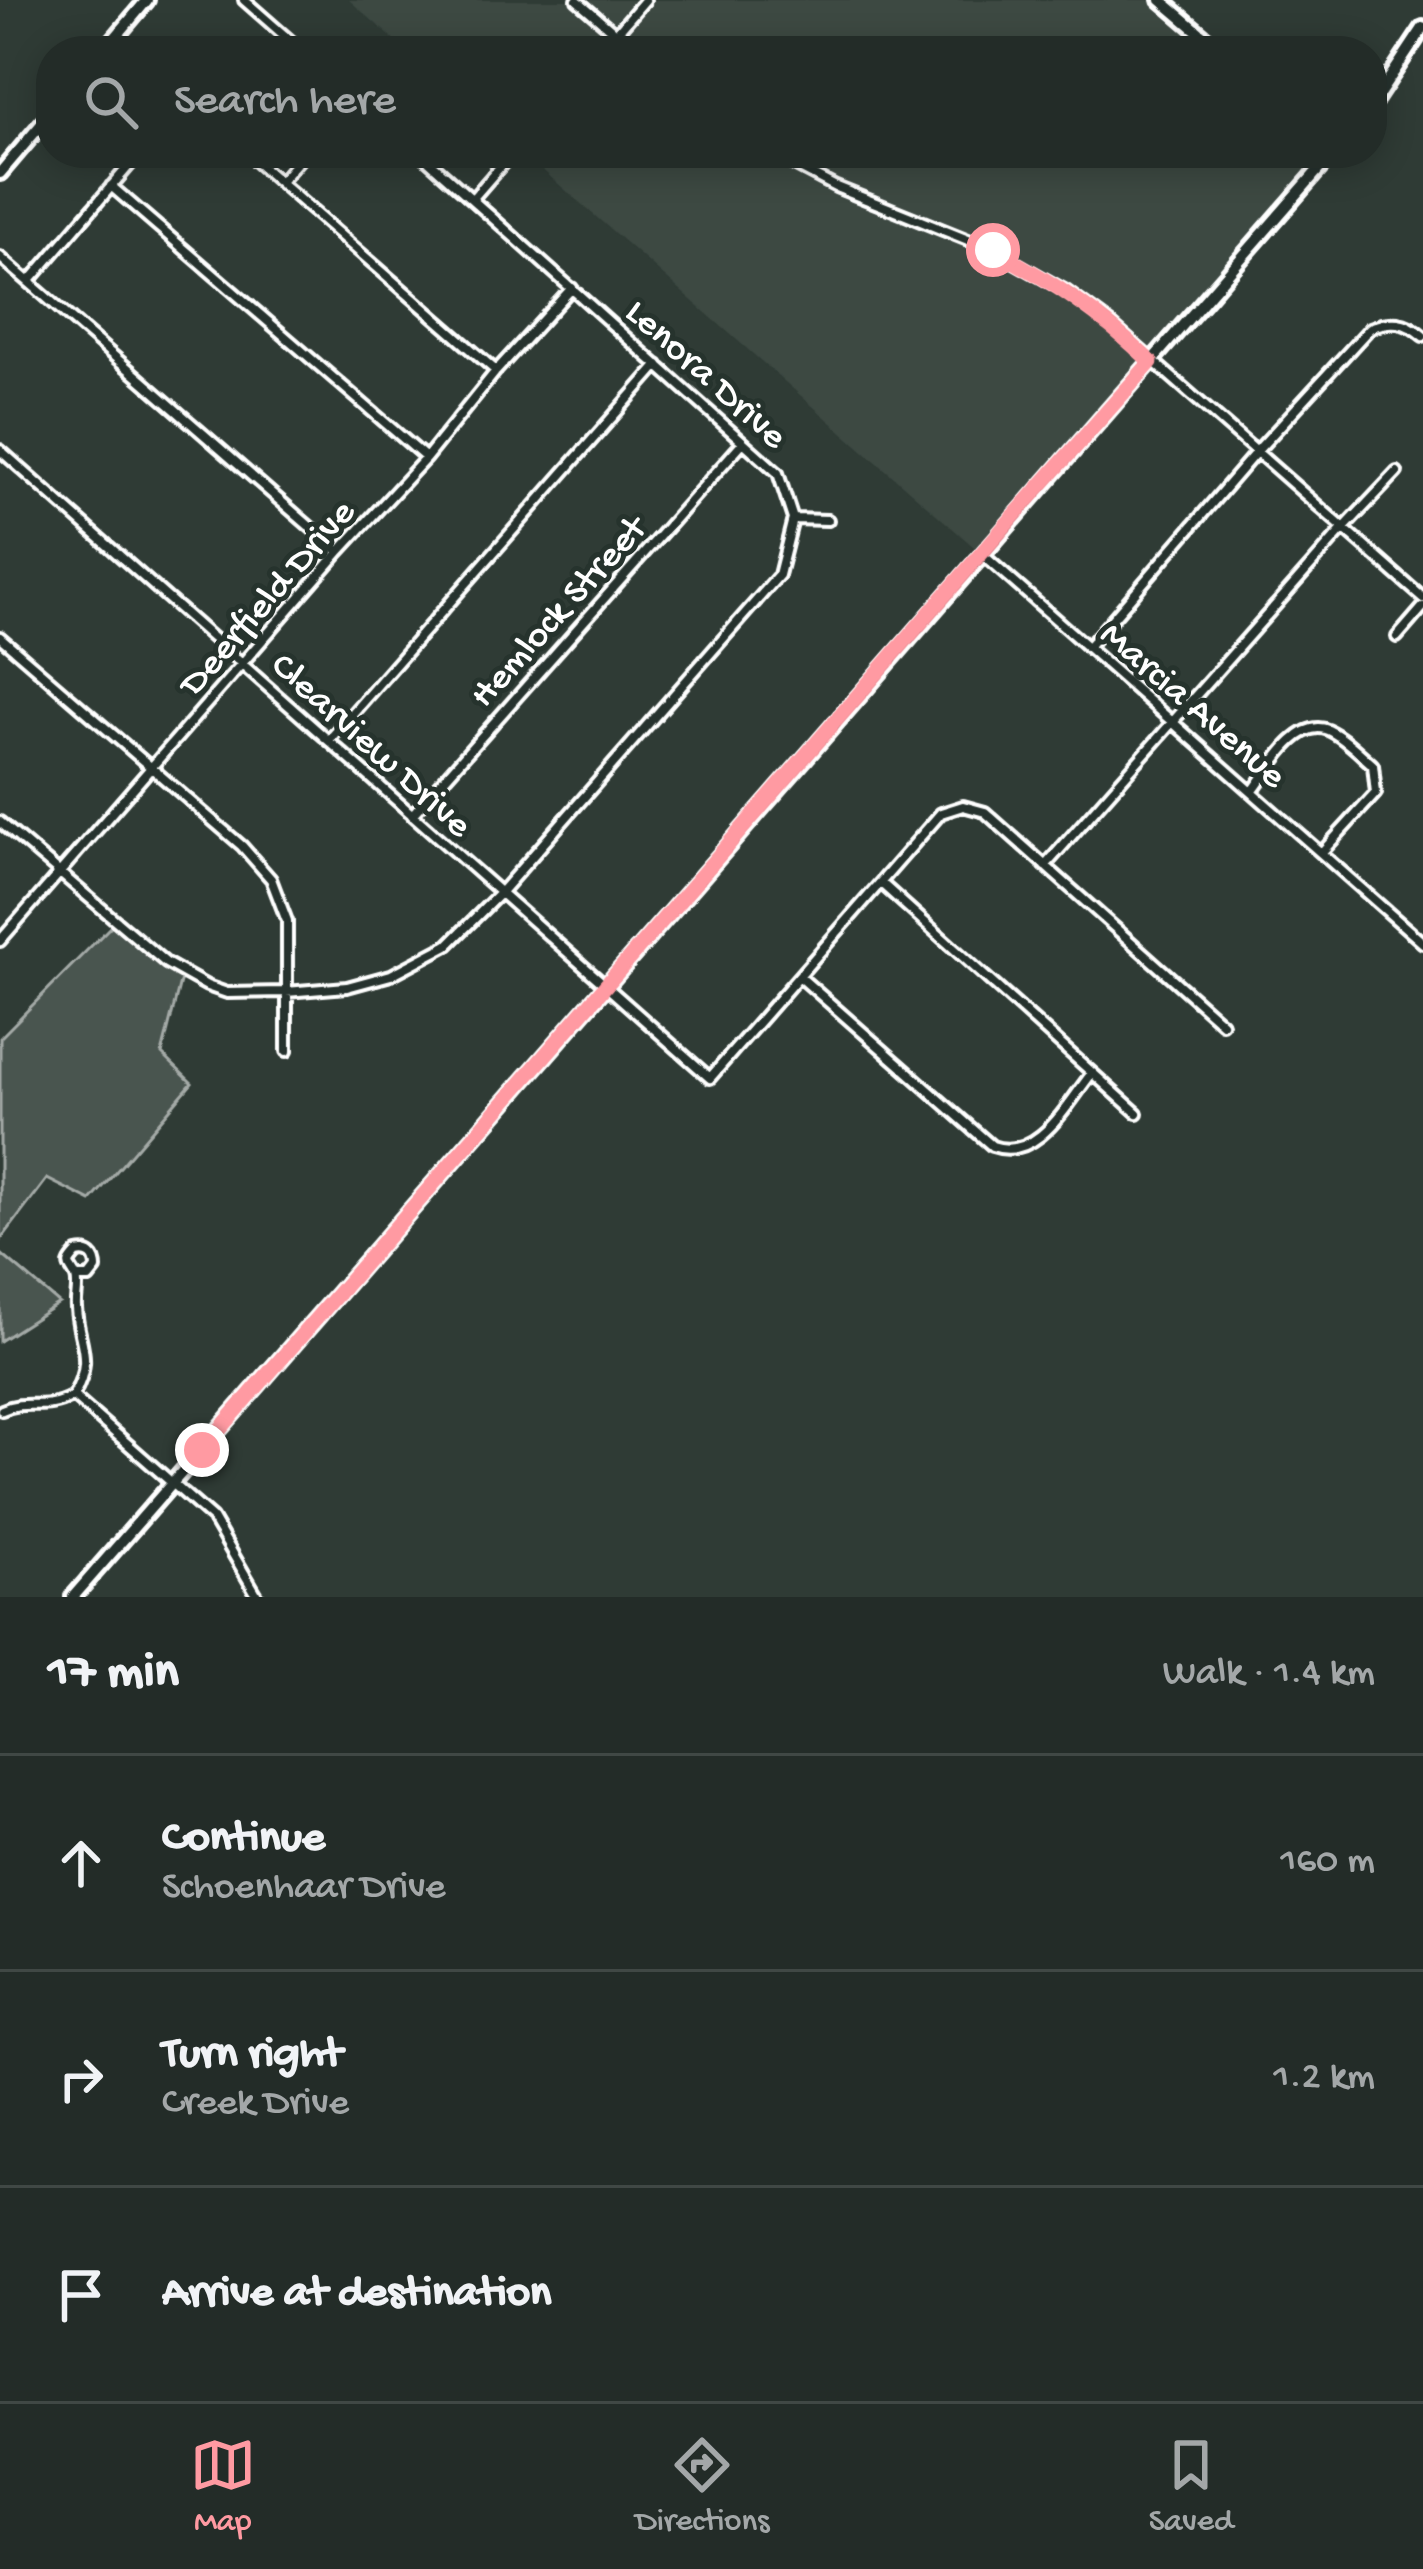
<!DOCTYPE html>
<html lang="en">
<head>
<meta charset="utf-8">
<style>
	:root { --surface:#232c28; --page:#2b3430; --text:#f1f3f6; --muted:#a3a7a8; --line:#404845; --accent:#ff9aa2 }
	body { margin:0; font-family:"Gochi Hand",sans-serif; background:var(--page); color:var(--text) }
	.stop { position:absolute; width:36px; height:36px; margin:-27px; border:9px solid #ff9aa2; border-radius:50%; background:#fff }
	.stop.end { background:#ff9aa2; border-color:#fff; box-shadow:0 3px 12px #0008 }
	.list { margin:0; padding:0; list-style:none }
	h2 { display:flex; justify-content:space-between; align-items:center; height:156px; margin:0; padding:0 48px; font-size:51px }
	h2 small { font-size:39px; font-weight:400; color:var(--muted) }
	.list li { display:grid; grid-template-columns:78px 1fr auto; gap:36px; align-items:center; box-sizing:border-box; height:216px; padding:0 48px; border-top:3px solid var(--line) }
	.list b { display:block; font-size:45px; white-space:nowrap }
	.list p { margin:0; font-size:39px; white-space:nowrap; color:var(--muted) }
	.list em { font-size:39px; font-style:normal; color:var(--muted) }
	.icon { flex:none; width:66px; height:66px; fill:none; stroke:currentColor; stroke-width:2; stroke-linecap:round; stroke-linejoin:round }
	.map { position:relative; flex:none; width:1423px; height:1597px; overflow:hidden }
	.search { position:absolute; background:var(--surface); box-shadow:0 6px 30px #0003; left:36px; right:36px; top:36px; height:132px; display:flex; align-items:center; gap:30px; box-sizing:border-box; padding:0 42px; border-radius:48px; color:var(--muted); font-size:45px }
	.sheet { height:804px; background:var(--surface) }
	nav { display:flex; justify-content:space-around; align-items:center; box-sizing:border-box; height:168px; border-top:3px solid var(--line); background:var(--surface); font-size:33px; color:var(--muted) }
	nav a { display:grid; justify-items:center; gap:6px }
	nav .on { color:var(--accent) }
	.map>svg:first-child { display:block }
	.built { fill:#3c4842 }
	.green { fill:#4a544f; stroke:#a4aaa7; stroke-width:3 }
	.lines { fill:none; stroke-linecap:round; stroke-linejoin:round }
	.street-casing { stroke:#fff; stroke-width:16 }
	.secondary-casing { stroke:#fff; stroke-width:20 }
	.primary-casing { stroke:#fff; stroke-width:20 }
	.street { stroke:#26332d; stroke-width:8 }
	.secondary { stroke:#26332d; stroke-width:10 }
	.primary { stroke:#26332d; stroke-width:10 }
	.route { stroke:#ff9aa2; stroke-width:15 }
	.labels { text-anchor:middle; stroke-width:10; stroke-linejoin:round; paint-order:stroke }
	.street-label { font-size:39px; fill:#fff; stroke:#26332d }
</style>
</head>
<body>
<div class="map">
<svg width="1423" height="1597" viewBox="0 0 1423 1597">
	<rect width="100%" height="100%" fill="#2f3b35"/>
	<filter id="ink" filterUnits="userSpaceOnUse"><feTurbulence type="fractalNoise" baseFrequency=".00833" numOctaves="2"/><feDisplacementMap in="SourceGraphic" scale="24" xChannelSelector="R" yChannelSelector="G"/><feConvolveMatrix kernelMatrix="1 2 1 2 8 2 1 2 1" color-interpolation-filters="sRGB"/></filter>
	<g filter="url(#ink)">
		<path class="built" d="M349,0H1178L1232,51H407Z
			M523,153H1333L982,554Z"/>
		<path class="green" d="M117,920L182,974L162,1054L192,1083L91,1201L47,1179L0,1241V1038Z
			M0,1253L59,1303L0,1341Z"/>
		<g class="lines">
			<defs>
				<path id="street" d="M244,0L302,51
					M577,0L636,51
					M601,51L645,0
					M246,153L496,371
					M771,153L836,187L993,250L1066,291L1111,324L1423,598
					M280,182L305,153
					M111,186L426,458
					M473,198L512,153
					M0,257L339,552
					M29,282L140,153
					M0,450L710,1078L941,813L963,806L985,812L1222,1023
					M793,519L828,520
					M983,555L1423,943
					M0,637L242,846L271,879L287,921V1051
					M1397,637L1423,607
					M1088,647L1257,451L1370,328C1391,319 1406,321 1423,336
					M329,740L658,365
					M1253,791C1269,770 1298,717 1328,730C1344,737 1360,754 1373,765L1376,793L1321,853
					M412,815L743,442
					M0,822L166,963L207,986L227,993L286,992L347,987L391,975L448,945L500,893L779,575L793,519L778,473L420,153
					M1045,866L1344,528L1397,472
					M881,883L1137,1113
					M0,941L339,552L426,458L496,371L572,288
					M799,976L992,1146C1038,1162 1067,1104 1092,1073
					M73,1396L212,1518L258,1597
					M73,1396C95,1357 78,1344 76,1308C75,1299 79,1286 76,1278C71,1264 63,1268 77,1253C89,1250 96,1256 96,1269L89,1278H77
					M2,1410C29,1398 42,1413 73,1396"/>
				<path id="secondary" d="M1161,0L1221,51
					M1372,105L1423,28
					M73,1597L1333,153"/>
				<path id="primary" d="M104,51L147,0
					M0,173L51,113"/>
			</defs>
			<use href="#street" class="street-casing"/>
			<use href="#secondary" class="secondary-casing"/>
			<use href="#primary" class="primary-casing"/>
			<use href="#street" class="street"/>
			<use href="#secondary" class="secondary"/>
			<use href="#primary" class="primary"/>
		</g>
	</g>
	<g class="lines" filter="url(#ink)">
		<path class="route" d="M202,1450L1006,525L1151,362C1101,315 1054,282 993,250"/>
	</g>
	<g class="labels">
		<g class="street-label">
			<text transform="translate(709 371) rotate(42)" y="14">Lenora Drive</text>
			<text transform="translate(264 595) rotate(-49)" y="14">Deerfield Drive</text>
			<text transform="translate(555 609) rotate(-48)" y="14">Hemlock Street</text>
			<text transform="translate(1196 702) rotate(41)" y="14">Marcia Avenue</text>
			<text transform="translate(374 742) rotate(42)" y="14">Clearview Drive</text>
		</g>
	</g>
</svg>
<div class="stop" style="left:993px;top:250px"></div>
<div class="stop end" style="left:202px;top:1450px"></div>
<div class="search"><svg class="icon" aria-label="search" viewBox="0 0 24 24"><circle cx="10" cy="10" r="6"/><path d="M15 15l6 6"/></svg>Search here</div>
</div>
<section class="sheet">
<h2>17 min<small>Walk · 1.4 km</small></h2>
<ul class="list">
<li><svg class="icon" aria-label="ahead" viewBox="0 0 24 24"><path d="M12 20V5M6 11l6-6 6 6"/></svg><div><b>Continue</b><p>Schoenhaar Drive</p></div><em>160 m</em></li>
<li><svg class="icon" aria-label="right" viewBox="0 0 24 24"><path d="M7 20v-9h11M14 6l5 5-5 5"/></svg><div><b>Turn right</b><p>Creek Drive</p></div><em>1.2 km</em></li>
<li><svg class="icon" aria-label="arrive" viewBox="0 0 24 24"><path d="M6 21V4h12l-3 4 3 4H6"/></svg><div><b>Arrive at destination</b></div></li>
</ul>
</section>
<nav>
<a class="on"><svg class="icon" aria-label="map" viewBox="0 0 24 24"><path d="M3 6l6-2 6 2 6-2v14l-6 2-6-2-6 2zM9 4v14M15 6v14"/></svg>Map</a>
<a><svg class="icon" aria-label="directions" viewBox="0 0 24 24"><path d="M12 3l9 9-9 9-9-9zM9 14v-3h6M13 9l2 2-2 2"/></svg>Directions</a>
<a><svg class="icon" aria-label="saved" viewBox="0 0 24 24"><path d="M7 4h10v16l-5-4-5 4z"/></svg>Saved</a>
</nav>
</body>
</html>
